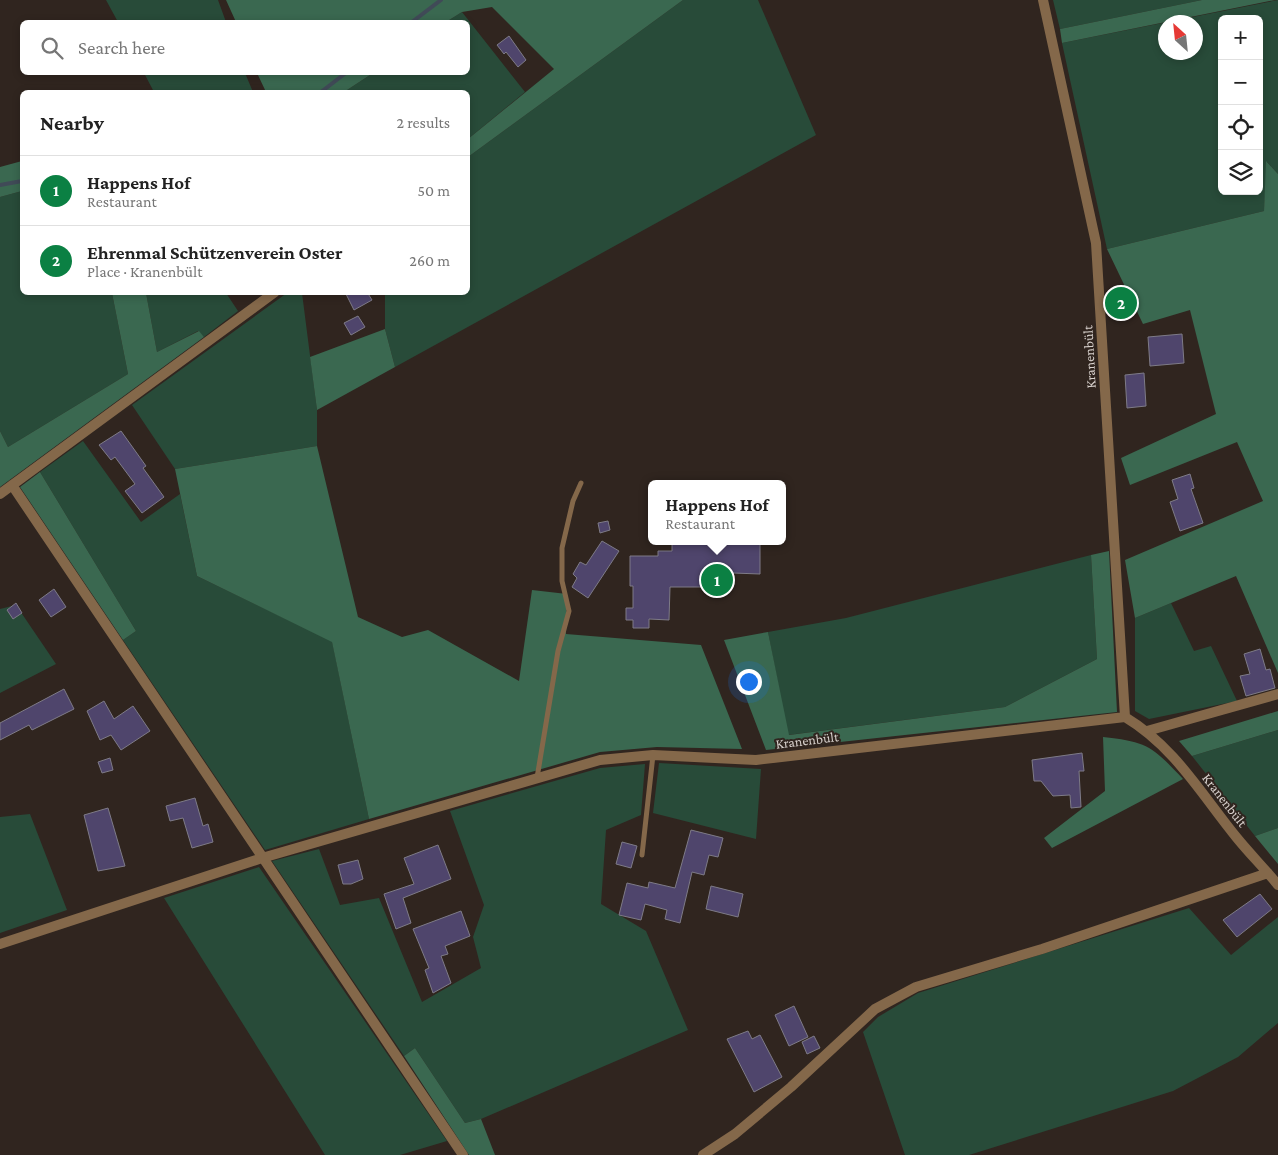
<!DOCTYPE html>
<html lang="en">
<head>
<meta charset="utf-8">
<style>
  :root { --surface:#fff; --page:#f2f2f2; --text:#222; --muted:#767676; --line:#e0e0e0; --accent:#0b8043 }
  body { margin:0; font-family:"Crimson Pro",serif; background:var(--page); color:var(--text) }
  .controls { position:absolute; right:15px; top:15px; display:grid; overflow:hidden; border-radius:8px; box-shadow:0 2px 8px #0003 }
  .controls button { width:45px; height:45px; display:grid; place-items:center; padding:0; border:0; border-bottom:1px solid var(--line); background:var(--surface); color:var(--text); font:25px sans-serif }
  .compass { position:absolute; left:1158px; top:15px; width:45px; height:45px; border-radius:50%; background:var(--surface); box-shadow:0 2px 8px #0003; rotate:333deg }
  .you { position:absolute; left:748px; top:681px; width:18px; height:18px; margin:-12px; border:4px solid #fff; border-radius:50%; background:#1a73e8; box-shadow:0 0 0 8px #1a73e833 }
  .badge { display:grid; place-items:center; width:32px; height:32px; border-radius:50%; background:var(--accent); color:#fff; font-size:16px; font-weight:700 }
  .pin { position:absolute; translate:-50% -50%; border:2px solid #fff; box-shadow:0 1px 5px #0006 }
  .popup { position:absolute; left:648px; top:480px; width:138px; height:65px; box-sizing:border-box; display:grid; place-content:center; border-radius:8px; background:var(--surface); filter:drop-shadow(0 1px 4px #0005); font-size:16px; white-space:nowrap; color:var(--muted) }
  .popup b { font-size:19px; color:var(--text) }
  .popup::after { content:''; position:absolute; left:50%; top:100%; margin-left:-10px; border:10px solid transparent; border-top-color:var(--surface) }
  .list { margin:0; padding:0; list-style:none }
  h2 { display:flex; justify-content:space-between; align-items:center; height:65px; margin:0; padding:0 20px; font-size:21px }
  h2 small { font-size:16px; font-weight:400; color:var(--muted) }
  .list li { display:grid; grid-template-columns:32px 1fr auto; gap:15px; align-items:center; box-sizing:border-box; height:70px; padding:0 20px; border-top:1px solid var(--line) }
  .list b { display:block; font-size:19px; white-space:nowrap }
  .list p { margin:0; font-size:16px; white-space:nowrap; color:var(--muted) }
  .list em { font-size:16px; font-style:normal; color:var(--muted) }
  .icon { flex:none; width:28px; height:28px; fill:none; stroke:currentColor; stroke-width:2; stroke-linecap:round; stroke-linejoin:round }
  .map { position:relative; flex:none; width:1278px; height:1155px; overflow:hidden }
  .search { position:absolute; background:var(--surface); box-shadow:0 2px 8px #0003; left:20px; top:20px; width:450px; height:55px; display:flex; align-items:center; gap:12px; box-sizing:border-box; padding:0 18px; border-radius:8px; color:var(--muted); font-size:19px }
  .panel { position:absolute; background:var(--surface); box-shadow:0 2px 8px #0003; left:20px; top:90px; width:450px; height:205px; border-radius:8px }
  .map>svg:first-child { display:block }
  .green { fill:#284b39; fill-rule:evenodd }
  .forest { fill:#3a6850 }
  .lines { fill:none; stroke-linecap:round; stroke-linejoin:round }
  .stream { stroke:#404a57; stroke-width:4 }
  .building { fill:#4f456c; stroke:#7e7b87 }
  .lane { stroke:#84684a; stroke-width:5 }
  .street { stroke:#84684a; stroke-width:10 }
  .labels { text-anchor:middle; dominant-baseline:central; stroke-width:4; stroke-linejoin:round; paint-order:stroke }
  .street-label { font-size:14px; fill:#d7d0cc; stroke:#30251f }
</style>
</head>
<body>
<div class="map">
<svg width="1278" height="1155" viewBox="0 0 1278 1155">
  <rect width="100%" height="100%" fill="#30251f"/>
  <path class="green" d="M106,0h112l8,22h-108z
    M683,0h75l58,135 -421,232 -10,-38v-36l83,-1v-135z
    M1053,0h149l-142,29z
    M1278,0v174l-11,-12 -3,49 -157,38 -45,-206zM1222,19h37v172h-37zM1166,22h30v30h-30z
    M462,12l63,80 -57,47v-47h-124l29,-19 95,-1v-50h-22z
    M144,73h101l8,19h-99z
    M22,191v101l90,1 16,81 -120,73 -8,-16v-234z
    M146,293h80l12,18 -34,26 -6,-6 -41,21z
    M287,293h15l15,117v36l-142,23 -43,-64z
    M83,441l58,81 39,-28 17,82 135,65 37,178 -104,31 -142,-210 13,-9 -96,-159z
    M1091,555l6,104 -92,48 -217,28 -20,-103 78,-14z
    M1171,603l23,48 17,-5 26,55 -88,18 -14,-8v-93z
    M16,605l40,59 -56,29v-84z
    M1278,730v98l-23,8 -63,-80z
    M659,763l102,6 -5,70 -103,-26z
    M645,764l-4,51 -35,15 -5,74 45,27 42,99 -207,89 -16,4 -50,-75 -11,8 -132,-195 47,-12 21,56 39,-7 43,104 59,-34 -8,-31 11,-32 -34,-94 150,-43z
    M30,814l37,96 -67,23v-116z
    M259,867l188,274 -47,14h-75l-161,-257z
    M1189,908l42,47 47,-38v106l-40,34 -65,34 -204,64h-64l-42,-123 15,-15 40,-24z"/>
  <path class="forest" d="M226,0h457l-215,157v-18l86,-70 -62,-62 -30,5 -16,10h-210z
    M1202,0h73l-213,43 -2,-14z
    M257,73h116l-29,19h-78z
    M22,161v30l-22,6v-30z
    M1266,161l12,13v499l-42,-97 -101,42 -10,-58 138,-59 -26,-59 -107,43 -9,-27 95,-44 -26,-104 -47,14 -36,-75 157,-38z
    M112,293h34l11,59 42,-21 5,6 -204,150v-56l8,16 120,-73z
    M385,329l10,38 -78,43 -7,-53z
    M317,446l41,171 44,20 26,-7 91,51 13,-91 35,4 -1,40 135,11 41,104 -85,-2 -57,5 -231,67 -37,-177 -135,-66 -22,-107z
    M40,472l96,159 -13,9 -103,-153z
    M1109,551l8,161 -351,38 -42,-110 44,-8 21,103 216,-28 92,-48 -6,-104z
    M1278,711v19l-86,26 -13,-15z
    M1103,737c45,5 49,9 80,42l-131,69 -8,-10 61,-47z
    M1278,828v36l-23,-28z
    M415,1048l50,75 16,-4 14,36h-26l-65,-99z"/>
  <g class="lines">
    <path class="stream" d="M412,22l29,-22
      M321,92l26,-20
      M0,185l22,-4"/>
  </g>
  <path class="building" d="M509,36l17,24 -8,7 -12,-15 -2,2 -7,-9z
    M345,292h22l5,8 -18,10z
    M358,316l7,11 -14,8 -7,-12z
    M1182,334l2,29 -34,3 -2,-29z
    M1144,373l2,33 -19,2 -2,-33z
    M121,431l25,35 -3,2 21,29 -22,16 -17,-22 10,-7 -20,-27 -4,3 -12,-15z
    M1190,474l4,14 -3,1 12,34 -23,8 -10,-29 8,-3 -6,-19z
    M608,521l2,9 -10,3 -2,-10z
    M602,541l17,10 -31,47 -16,-11 5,-9 -4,-4 7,-12 6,3z
    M672,541h88v33l-27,-1v14h-63l-1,33 -20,-1v9h-16v-8h-7v-12h7v-22h-3v-30h28v-5h14z
    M54,589l12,18 -15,10 -12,-17z
    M16,603l6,10 -9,6 -6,-9z
    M1260,649l6,21 4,-1 5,19 -29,8 -6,-20 10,-2 -6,-20z
    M64,689l10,20 -42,21 -3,-5 -29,15v-17z
    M104,701l10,18 19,-13 17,25 -29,19 -10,-15 -11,5 -13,-29z
    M1082,753l2,18h-5l2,36 -10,1 -1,-13 -17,1 -12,-15h-7l-2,-21z
    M110,758l3,12 -11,3 -4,-11z
    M195,798l8,28 5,-2 5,18 -21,6 -9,-30 -13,3 -4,-15z
    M108,808l17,58 -27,5 -14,-56z
    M691,830l32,8 -5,19 -9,-2 -5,20 -12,-3 -12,51 -15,-4 2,-9 -22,-6 -4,16 -22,-5 8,-32 21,5 1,-6 26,6z
    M622,842l15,4 -6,22 -15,-4z
    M438,845l13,34 -48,19 8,25 -15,6 -12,-35 30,-10 -10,-26z
    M358,860l5,19 -12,5h-8l-5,-19z
    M711,886l32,8 -5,23 -32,-8z
    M1260,894l12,15 -35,28 -14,-17z
    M461,911l9,25 -25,10 3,8 -7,2 10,27 -18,10 -8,-23 4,-2 -16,-39z
    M794,1006l14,31 -19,9 -14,-31z
    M748,1031l4,8 8,-4 22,42 -28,15 -27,-53z
    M814,1036l6,12 -13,6 -5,-12z"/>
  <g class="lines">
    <path class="lane" d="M537,778l21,-127 11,-40 -7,-30v-33l11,-47 8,-18
      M642,855l11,-100"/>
    <path class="street" d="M1043,0l53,243 29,474
      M12,485l451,670
      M0,494l275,-202
      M1147,731l131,-37
      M0,944l262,-86 338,-98 53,-5 103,5 369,-43c50,30 76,77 112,121 13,16 28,31 41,47
      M703,1155l32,-21 56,-47 84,-78 41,-22 126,-38 226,-76"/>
  </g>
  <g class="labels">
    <g class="street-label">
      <text transform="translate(1089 357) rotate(-93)">Kranenbült</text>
      <text transform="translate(807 740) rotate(-7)">Kranenbült</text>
      <text transform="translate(1225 800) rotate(52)">Kranenbült</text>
    </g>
  </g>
</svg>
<div class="controls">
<button>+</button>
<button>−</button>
<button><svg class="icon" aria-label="locate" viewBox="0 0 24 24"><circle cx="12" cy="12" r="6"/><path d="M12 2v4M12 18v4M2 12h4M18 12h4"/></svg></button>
<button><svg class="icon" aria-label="layers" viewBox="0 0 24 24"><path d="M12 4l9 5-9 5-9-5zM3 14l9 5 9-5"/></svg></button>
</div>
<svg class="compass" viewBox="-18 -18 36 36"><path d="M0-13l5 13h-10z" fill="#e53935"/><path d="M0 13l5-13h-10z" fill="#767676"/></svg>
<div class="you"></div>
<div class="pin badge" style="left:717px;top:580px">1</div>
<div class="popup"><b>Happens Hof</b>Restaurant</div>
<div class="pin badge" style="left:1121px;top:303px">2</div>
<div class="search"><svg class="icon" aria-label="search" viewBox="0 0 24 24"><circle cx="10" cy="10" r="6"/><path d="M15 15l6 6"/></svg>Search here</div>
<section class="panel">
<h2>Nearby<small>2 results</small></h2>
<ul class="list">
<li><span class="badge">1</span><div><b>Happens Hof</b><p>Restaurant</p></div><em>50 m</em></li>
<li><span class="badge">2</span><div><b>Ehrenmal Schützenverein Oster</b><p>Place · Kranenbült</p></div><em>260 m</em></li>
</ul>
</section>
</div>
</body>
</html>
